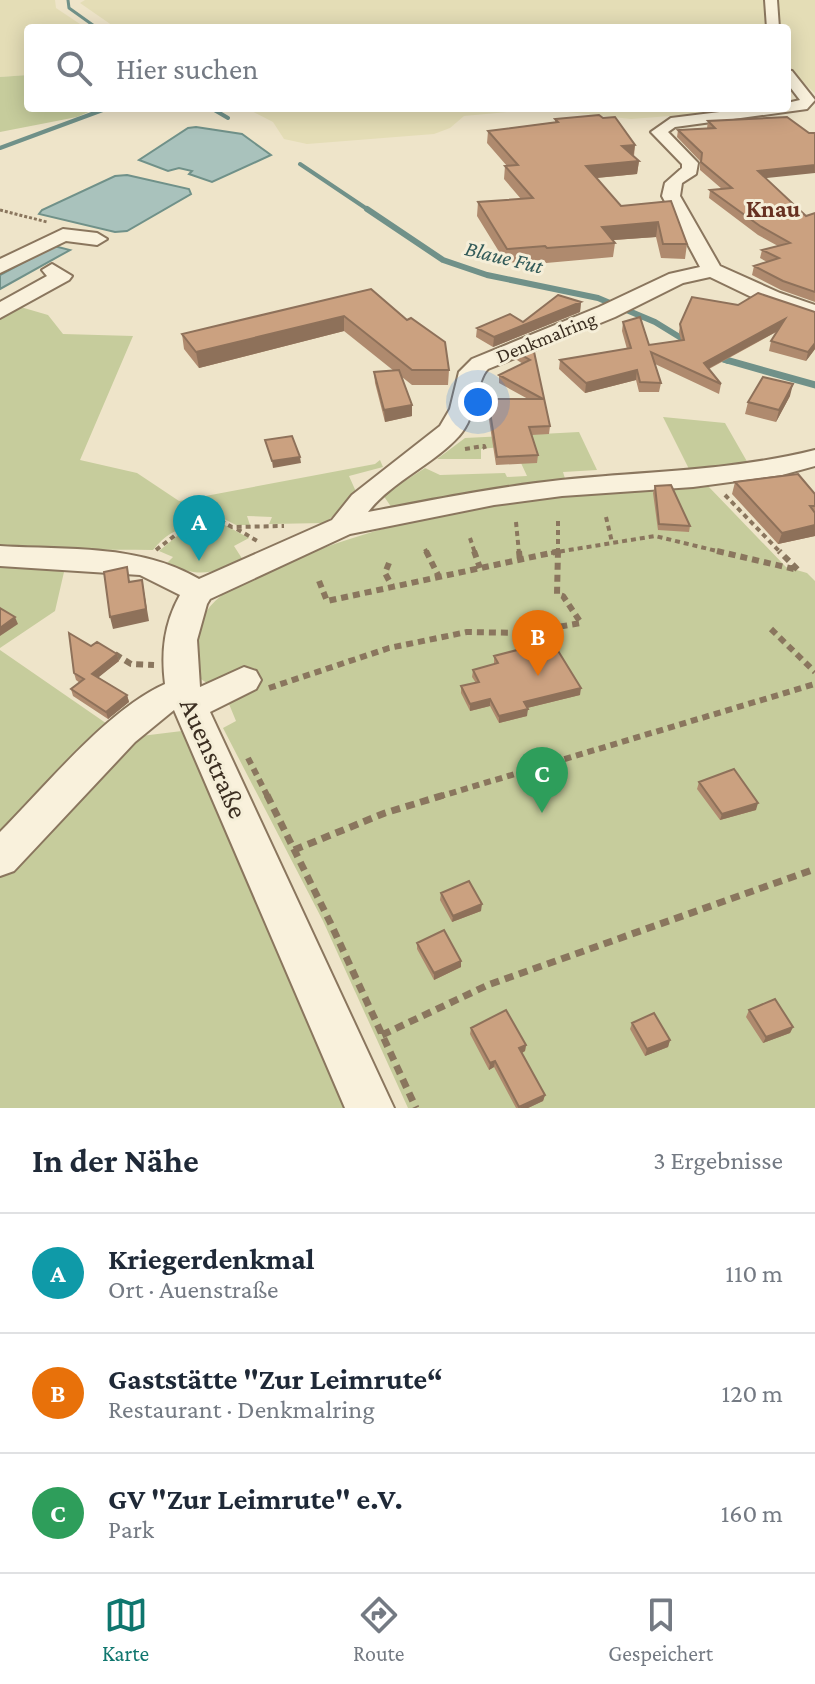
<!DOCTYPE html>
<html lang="de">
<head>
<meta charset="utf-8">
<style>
  :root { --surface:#fff; --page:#f6f6f7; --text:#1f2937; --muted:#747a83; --line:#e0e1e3; --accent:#0f766e }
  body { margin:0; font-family:"Crimson Pro",serif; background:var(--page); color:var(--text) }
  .you { position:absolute; left:478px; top:402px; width:28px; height:28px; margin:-20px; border:6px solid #fff; border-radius:50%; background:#1a73e8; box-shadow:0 0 0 12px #1a73e833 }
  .badge { display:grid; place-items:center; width:52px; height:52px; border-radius:50%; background:var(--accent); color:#fff; font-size:26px; font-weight:700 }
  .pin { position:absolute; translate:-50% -66px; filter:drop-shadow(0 2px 4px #0008) }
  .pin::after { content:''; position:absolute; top:42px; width:28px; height:24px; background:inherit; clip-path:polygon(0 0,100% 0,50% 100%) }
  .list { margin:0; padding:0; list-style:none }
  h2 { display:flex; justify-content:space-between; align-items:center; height:104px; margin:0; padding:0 32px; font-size:34px }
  h2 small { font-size:26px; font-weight:400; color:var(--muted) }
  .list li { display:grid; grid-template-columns:52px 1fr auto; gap:24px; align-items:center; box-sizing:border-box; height:120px; padding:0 32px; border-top:2px solid var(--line) }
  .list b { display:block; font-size:30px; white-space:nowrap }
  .list p { margin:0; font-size:26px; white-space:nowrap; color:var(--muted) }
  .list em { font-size:26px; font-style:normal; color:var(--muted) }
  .icon { flex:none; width:44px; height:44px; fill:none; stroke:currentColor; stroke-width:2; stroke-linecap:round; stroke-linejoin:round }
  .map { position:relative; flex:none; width:815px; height:1108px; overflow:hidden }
  .search { position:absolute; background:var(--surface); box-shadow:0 4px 20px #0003; left:24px; right:24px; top:24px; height:88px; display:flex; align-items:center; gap:20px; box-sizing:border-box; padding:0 28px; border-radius:8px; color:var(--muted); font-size:30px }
  .sheet { height:464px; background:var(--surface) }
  nav { display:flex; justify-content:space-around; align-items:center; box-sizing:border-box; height:112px; border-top:2px solid var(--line); background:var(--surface); font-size:22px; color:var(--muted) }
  nav a { display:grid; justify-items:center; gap:4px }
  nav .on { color:var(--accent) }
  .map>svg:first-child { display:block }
  .farmland { fill:#e4ddb6 }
  .green { fill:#c6cc9c }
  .water { fill:#a9c2bc; stroke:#709189; stroke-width:2 }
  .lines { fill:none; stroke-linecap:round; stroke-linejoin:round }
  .stream-far3 { stroke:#709189; stroke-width:3 }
  .stream-far2 { stroke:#709189; stroke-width:4 }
  .stream-far1 { stroke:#709189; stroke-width:6 }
  .stream { stroke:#709189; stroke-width:7 }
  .minor-casing { stroke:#8a765e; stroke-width:4 }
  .path-far3 { stroke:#8a765e; stroke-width:3; stroke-dasharray:3 2; stroke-linecap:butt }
  .path-far2 { stroke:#8a765e; stroke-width:4; stroke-dasharray:5 4; stroke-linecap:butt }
  .path-far1 { stroke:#8a765e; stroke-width:6; stroke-dasharray:7 5; stroke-linecap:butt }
  .path { stroke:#8a765e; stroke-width:7; stroke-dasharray:9 6; stroke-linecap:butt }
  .minor { fill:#f9f1dc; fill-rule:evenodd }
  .wall { fill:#af8a6e }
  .shaded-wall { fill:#8e715a }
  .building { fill:#cba180; stroke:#8e715a; stroke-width:2 }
  .labels { text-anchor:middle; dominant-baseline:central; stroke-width:6; stroke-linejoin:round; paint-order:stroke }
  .far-street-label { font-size:20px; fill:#3b2e21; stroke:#f5eed8 }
  .far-water-label { font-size:22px; font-style:italic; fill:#315a58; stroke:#f5eed8 }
  .far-quarter-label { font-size:24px; font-weight:bold; fill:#673121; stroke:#f5eed8 }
  .near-street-label { font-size:28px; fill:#3b2e21; stroke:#f5eed8 }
</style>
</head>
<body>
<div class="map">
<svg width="815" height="1108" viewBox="0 0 815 1108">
  <rect width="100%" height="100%" fill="#eee4c9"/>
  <path class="farmland" d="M0,0h55l1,8 30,20h-58v47l-28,2z
    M85,0h680l2,28h-651l-36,-25z
    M778,0h37v93l-21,-18 -7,-18v-29h-6z
    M246,108h529l-144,11 -91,-10 -76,7 -14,12 -16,6 -127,10 -23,-5 -11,-17z"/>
  <path class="green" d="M28,75v33h70l-21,9 -77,15v-55z
    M0,301l48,14 15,19 70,2 -53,124 57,13 42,28 196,-37 5,-4 3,7 -34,9 8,18 -32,29 -56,1 3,-7 -25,-1 3,9h-14l-16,-8c-27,16 -42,2 -67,33 -52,-1 -101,1 -153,-1z
    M663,417l62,6 24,42 -58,8z
    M579,432l18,38 -34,2 3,10 -172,29 -11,-16 42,-27 15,7 65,-2 2,4 20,-1 -6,-13 10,-19 -50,5v10h-44l28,-21z
    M707,485l79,82 21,6 8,8v527h-407l-85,-187 -100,-193 13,-7 -14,-34 -11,-1 -13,-9c-2,-24 -6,-45 8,-65 14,-22 43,-33 66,-43 139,-63 285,-75 435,-84z
    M221,523l28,15 -15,8 9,14c-31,14 -45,18 -76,3l6,-6 -14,-6 23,-19z
    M0,566l68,2 -4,4 -9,39 -55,37z
    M0,650l113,78 -113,115z
    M182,731l8,11 163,366h-353v-234l133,-137z"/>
  <path class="water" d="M196,127l46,7 29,21 -59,27 -23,-8 3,-3 -13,-3 -11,3 -29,-11 49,-32z
    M127,175l62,14 2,5 -64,37 -12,1 -76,-18 3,-4 73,-34z
    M54,246l16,4 -70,39v-14z"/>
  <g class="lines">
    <path class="stream-far3" d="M68,0l1,8 28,20"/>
    <path class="stream-far2" d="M211,108l17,10
      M0,148l108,-40
      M300,164l70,47"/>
    <path class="stream-far1" d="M367,209l76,51 44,15 111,23 57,24 31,19
      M716,356l12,5"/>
    <path class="stream" d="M723,359l92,26"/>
    <defs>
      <path id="minor" d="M765,0h12l2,28h-12z
        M787,70l5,1 23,29 -8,9 -132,18 -7,5 30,31 -2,11 -14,9 -2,13 40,70 60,27 35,12v14l-51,-16 -54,-26 -27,6 -68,34 -127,52c-12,11 -11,48 -29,67 -26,29 -67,45 -91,76 64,-12 128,-25 193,-32 85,-9 170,-9 254,-30v16l-33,9 -89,12 -131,9 -68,9 -144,29 -140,65 -3,5 -10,36 3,47 44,-20 12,4 5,9 -5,9 -46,23 184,396h-49l-171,-398 -39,32 -121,129 -14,5v-44c45,-45 108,-123 165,-148 -4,-32 -1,-60 15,-89l-40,-20 -140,-9v-20c67,4 140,-2 199,33l133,-59 20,-25 88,-69 10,-17 9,-37 13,-13 127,-52 70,-33 31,-7 -38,-71 3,-13 17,-15v-4l-31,-32 20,-14 81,-10h35v-5l13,-3 -13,-17z
        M63,229l34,4 10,6 -10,6 -31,-4 -66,32v-14z
        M52,264l20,12 -3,4 -69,38v-16l47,-26 -5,-6z"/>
    </defs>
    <use href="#minor" class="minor-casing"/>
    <path class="path-far3" d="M0,210l47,12"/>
    <path class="path-far2" d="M465,449l19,-3 1,3
      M725,495l56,58
      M606,517l6,25
      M516,522l3,31
      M237,529l22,13
      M470,538l5,15
      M425,549l2,4
      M156,550l26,-20 39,-9 11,6 52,-1
      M551,553l104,-17 70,17
      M558,553v-34"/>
    <path class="path-far1" d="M426,551l13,26
      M474,551l6,17
      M519,551l1,10
      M717,551l81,19 -19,-19
      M389,563l-4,10 7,13
      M319,581l8,20 233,-50
      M771,629l44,43
      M544,631l10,16
      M115,654l16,10 23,1
      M269,688l120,-40 78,-16 55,1 59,-10 -18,-27 -6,-2 1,-43
      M248,758l20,39
      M438,797l377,-113"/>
    <path class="path" d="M267,795l63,127 86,186
      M294,850l91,-37 59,-18
      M382,1035l106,-50 327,-116"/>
    <use href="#minor" class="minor"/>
  </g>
  <path class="wall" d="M555,119l80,26 -1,11 5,5 -2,13 -40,4 24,28 50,-5 16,43 -2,15 -24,-1 -5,-21 -43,3 2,3 -2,14 -67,6 -2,-3 -38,3 -29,-47 1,-14 43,-3 -17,-20 1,-13h2l-20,-23 1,-12 67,-9z
    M708,121l58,57 40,38 9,-3v89l-34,-12 -29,-15 2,-9 13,-4 -7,-4 2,-8 16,-4 -20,-11 -49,-37 1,-8 12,-1 -22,-19v-9l-23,-24 1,-7 29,-2z
    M371,289l78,81 -1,15h-36l-10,-8 10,39 -27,6 -10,-39 -1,-11 20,-1 -50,-40 -145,37 -15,-19 -2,-15z
    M581,302l-1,10 -87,35 -17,-10 1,-9 46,-6z
    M738,305l77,7v37l-9,12 -37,-10 2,-10 7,-10 -69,38 12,15 -2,10 -64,-30 6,19 -2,9h-20l-3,-12 -51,13 -26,-24 1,-9 67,-11 -5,-18 1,-9 26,23 32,-5 -2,-7 1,-9z
    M533,347l17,79 -1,8 -17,1 6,20 -1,8 -41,2 -9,-58 1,-8h40l-29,-16v-8l24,-11 -6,-4 1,-7z
    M790,396l-14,26 -31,-8 3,-12z
    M735,482l80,12v42l-37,8 -46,-50z
    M655,486l35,40 -1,6 -31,-2 -5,-37z
    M91,646l26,8 2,7 -21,16 29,18 2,7 -21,17 -35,-23 -2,-7 9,-6 -4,-3 -2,-7z
    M494,656l86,39 -53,13v8l-28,7 -9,-17 -20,5 -9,-18v-7l15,-3 -4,-6 1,-7 21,-6z
    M699,782l57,28 -36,10 -23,-31z
    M441,893l40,18 -29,11 -12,-22z
    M417,943l44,18v6l-27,13 -17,-31z
    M749,1010l44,17 -3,6 -27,10 -17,-26z
    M632,1023l38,17 -2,7 -23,9 -15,-27z
    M471,1028l55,17 -1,6 -3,2 23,42 -2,6 -15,7h-12l-22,-41 -5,3 -19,-36z"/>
  <path class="shaded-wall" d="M635,145l-2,13 -11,-12z
    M639,161l-2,13 -52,5 1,-13z
    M815,165v8l-59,6 2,-8z
    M658,222l-2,15 -56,4 2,-14z
    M581,302l-1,10 -87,35 1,-10z
    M344,316v15l-145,37 -3,-16z
    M785,319l-2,9 -81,44 2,-9z
    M815,343v6l-9,12 2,-9z
    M637,370l-1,10 -51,13 1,-10z
    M793,384l-3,12 -14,26 3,-12z
    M412,405v11l-27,6 -1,-12z
    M300,457l1,6 -28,5 -1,-7z
    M815,525v11l-37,8 4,-11z
    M142,580l7,41 -36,8 -3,-12z
    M15,617l3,7 -18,12v-8z
    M117,654l2,7 -25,20 -2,-7z
    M581,688l-1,7 -57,14 1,-7z
    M127,695l2,7 -21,17 -2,-7z
    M490,699v7l-20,5v-7z
    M528,709l-1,7 -28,7v-7z
    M758,803l-2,7 -36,10 2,-6z
    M482,904l-1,7 -29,11 1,-6z
    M461,961v6l-27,13v-7z
    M793,1027l-3,6 -27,10 3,-6z
    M670,1040l-2,7 -23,9 2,-7z
    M526,1045l-1,6 -7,4 1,-7z
    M495,1061l-1,6 -5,3 1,-7z
    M545,1095l-2,6 -15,7h-9z"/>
  <path class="building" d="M599,115l4,3 12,-1 20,28 -13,1 17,15 -53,5 35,40 50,-5 16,43h-24l-5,-22 -56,5 13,16 -68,5 -2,-2 -38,3 -29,-47 55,-4 -28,-32 13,-1 -30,-34 70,-9 -3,-3z
    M787,117l22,16h6v32l-57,6 48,45 9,-3v79l-32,-11 -29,-15 25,-8 -17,-8 28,-7 -30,-17 -50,-36 22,-2 -31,-26 1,-9 -24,-23 37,-2 -7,-7z
    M371,289l36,31 4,-2 34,24 4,28h-37l-68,-54 -148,36 -14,-18z
    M758,293l57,19v31l-7,9 -37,-11 14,-22 -81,44 17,21 -70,-32 10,31 -21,-1 -3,-12 -51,13 -26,-23 71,-12 -8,-26 17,-5 9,28 35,-5 -4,-16 12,-27 46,8z
    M558,295l23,7 -87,35 -17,-9 33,-14 13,8z
    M533,347l17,79 -21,1 9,28 -41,2 -9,-58h55l-44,-24 31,-15 -12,-7z
    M399,370l13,35 -28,5 -10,-38z
    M763,377l30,7 -14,26 -31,-8z
    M292,436l8,21 -28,4 -7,-21z
    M798,474l17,20v12h-5l5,7v12l-33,8 -47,-51z
    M671,485l19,41 -31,-2 -4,-38z
    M127,567l2,15 13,-2 4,29 -36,8 -6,-45z
    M0,608l15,9 -15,11z
    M69,633l22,13 6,-4 20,12 -25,20 35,21 -21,17 -35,-23 13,-10 -10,-6z
    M552,641l29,47 -57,14 4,7 -29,7 -9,-17 -20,5 -9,-18 18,-4 -6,-12 25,-7 -4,-7z
    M734,769l24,34 -36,11 -23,-32z
    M469,881l13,23 -29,12 -12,-23z
    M444,930l17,31 -27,12 -17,-30z
    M775,999l18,28 -27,10 -17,-27z
    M506,1010l20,35 -7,3 26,47 -26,12 -24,-46 -5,2 -19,-35z
    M654,1013l16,27 -23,9 -15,-26z"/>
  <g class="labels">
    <g class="far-street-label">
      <text transform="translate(546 337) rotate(-22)">Denkmalring</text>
    </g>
    <g class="far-water-label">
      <text transform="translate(504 257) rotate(14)">Blaue Fut</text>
    </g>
    <g class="far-quarter-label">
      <text x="773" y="208">Knau</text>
    </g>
    <g class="near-street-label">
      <text transform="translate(214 758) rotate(66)">Auenstraße</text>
    </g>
  </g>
</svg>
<div class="you"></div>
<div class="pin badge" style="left:199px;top:561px;background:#0f9aa8">A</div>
<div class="pin badge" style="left:538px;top:676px;background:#e8710a">B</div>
<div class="pin badge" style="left:542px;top:813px;background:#2e9e5b">C</div>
<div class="search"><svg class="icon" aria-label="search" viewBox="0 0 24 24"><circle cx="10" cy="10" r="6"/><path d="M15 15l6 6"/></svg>Hier suchen</div>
</div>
<section class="sheet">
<h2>In der Nähe<small>3 Ergebnisse</small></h2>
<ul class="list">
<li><span class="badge" style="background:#0f9aa8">A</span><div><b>Kriegerdenkmal</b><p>Ort · Auenstraße</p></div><em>110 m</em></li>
<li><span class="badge" style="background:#e8710a">B</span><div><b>Gaststätte &quot;Zur Leimrute“</b><p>Restaurant · Denkmalring</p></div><em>120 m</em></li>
<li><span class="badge" style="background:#2e9e5b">C</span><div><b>GV &quot;Zur Leimrute&quot; e.V.</b><p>Park</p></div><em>160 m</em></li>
</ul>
</section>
<nav>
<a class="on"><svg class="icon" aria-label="map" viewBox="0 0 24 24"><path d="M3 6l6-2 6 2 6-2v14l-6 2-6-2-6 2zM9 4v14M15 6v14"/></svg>Karte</a>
<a><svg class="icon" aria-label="directions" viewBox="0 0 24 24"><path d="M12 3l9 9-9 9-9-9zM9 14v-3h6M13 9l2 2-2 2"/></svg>Route</a>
<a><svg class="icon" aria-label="saved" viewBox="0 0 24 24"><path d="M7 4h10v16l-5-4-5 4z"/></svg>Gespeichert</a>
</nav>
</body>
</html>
